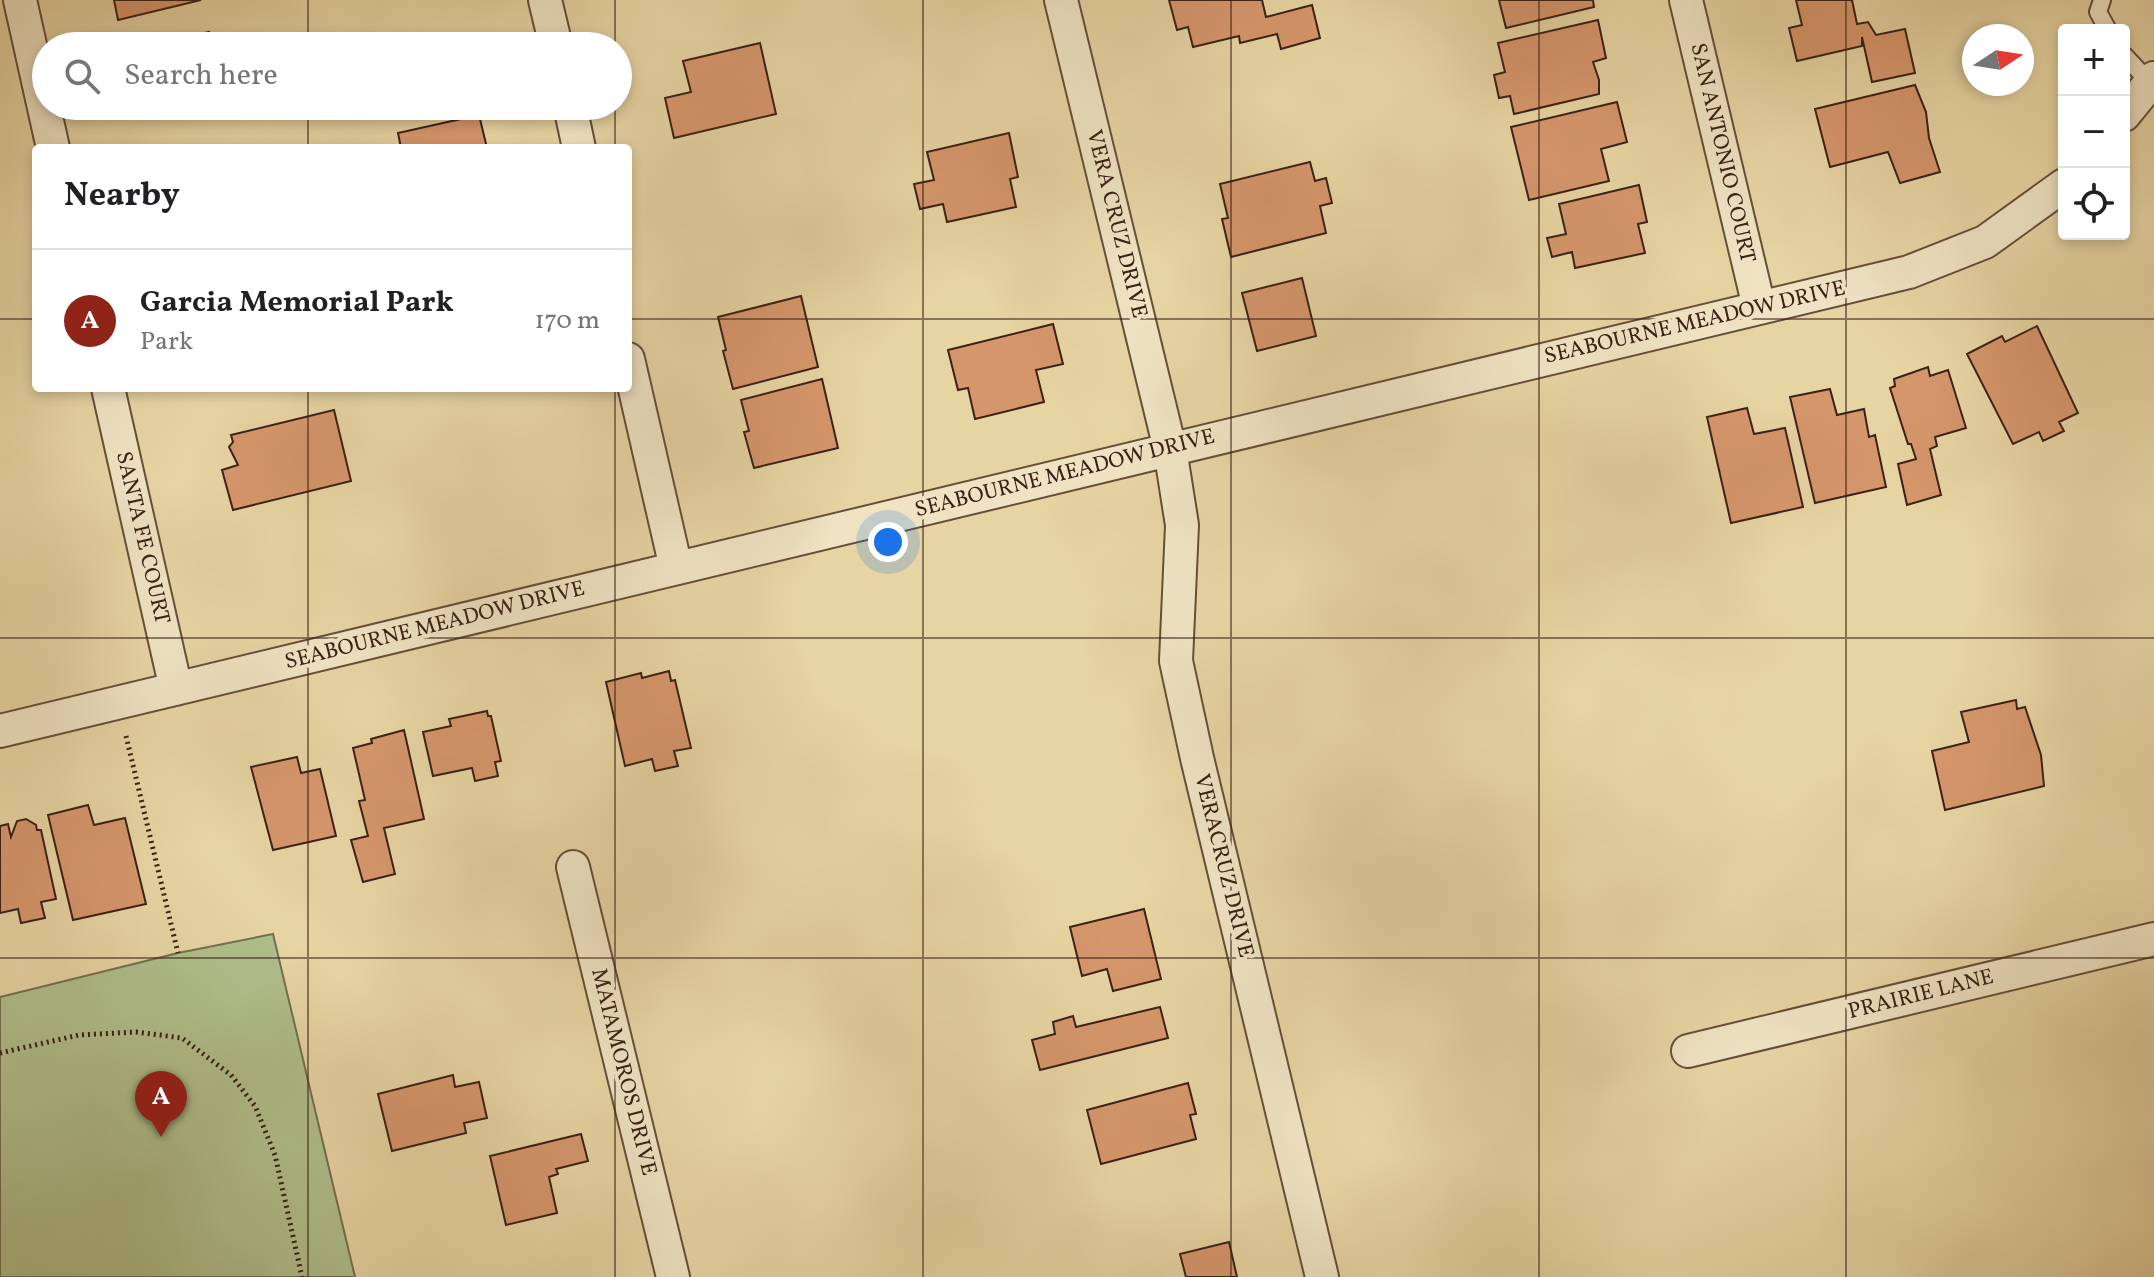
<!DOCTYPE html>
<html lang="en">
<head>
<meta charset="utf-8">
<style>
  :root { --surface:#fff; --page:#f2f2f2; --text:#202124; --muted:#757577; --line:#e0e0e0; --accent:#8f2418 }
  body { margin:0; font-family:Vollkorn,serif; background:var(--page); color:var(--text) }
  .controls { position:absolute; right:24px; top:24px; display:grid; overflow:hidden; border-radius:8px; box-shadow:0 4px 12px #0003 }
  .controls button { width:72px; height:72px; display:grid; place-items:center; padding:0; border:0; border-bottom:2px solid var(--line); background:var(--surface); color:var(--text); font:40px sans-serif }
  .compass { position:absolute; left:1962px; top:24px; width:72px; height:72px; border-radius:50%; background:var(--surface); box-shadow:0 4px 12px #0003; rotate:78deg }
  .you { position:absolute; left:888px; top:542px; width:28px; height:28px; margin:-20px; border:6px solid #fff; border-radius:50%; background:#1a73e8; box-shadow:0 0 0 12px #1a73e833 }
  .badge { display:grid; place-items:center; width:52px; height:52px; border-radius:50%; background:var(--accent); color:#fff; font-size:26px; font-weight:700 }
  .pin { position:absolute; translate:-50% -66px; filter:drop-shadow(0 2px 4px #0008) }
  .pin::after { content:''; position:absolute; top:42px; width:28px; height:24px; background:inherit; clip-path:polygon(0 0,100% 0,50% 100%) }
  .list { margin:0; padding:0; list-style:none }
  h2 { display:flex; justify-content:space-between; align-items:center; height:104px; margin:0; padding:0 32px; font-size:34px }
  h2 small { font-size:26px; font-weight:400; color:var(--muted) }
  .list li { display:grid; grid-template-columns:52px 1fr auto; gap:24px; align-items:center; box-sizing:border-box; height:144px; padding:0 32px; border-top:2px solid var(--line) }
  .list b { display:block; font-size:30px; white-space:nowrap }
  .list p { margin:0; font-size:26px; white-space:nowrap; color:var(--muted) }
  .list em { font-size:26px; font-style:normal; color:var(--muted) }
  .icon { flex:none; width:44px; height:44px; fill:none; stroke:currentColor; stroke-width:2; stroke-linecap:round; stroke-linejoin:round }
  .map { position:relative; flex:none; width:2154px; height:1277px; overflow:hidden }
  .search { position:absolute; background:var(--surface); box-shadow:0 4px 12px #0003; left:32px; top:32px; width:600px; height:88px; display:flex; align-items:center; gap:20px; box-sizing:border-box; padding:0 28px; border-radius:44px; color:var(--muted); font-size:30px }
  .panel { position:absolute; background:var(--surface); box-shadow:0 4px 12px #0003; left:32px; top:144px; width:600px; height:248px; border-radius:8px }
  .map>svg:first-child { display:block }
  .green { fill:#afbe8b; stroke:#757050; stroke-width:2 }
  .building { fill:#d6966c; stroke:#3b2116; stroke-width:2 }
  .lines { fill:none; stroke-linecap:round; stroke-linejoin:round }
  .lane-casing { stroke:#664e39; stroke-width:20 }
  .street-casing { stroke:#664e39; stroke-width:36 }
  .path { stroke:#3b2116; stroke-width:5; stroke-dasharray:2 4; stroke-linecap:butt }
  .lane { stroke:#efe3c3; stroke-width:16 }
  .street { stroke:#efe3c3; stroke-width:32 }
  .grid { fill:none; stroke:#3b2116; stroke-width:2; stroke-opacity:0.55 }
  .labels { text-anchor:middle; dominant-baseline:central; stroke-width:8; stroke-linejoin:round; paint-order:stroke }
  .street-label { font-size:22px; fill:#3b2116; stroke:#efe3c3 }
</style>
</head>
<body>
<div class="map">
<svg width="2154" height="1277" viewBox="0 0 2154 1277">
  <rect width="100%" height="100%" fill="#e7d4a3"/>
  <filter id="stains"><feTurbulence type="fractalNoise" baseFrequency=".0025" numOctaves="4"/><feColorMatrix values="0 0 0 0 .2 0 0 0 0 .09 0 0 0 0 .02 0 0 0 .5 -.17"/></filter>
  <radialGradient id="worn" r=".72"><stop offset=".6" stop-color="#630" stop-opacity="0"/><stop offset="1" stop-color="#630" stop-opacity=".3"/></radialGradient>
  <path class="green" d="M273,934l82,343h-355v-280l178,-44z"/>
  <path class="building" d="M114,0h87l-83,20z
    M1169,0h93l4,17 46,-12 8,33 -39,11 -4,-15 -37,9 -1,-7 -46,11 -5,-20 -11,3z
    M1499,0h94l1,7 -88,21z
    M1796,0h56l5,24 11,-2 8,13 29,-6 10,44 -43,9 -10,-45v9l-65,15 -8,-33 13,-3z
    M1598,20l8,38 -13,4 6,18v14l-85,20 -4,-18 -11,2 -5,-23 11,-3 -7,-29z
    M209,32l4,14h-66z
    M760,43l16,71 -102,24 -9,-40 26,-6 -8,-31z
    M1915,85l11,27 3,26 11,34 -40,11 -12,-31 -58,15 -15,-58z
    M1617,102l10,40 -26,7 8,32 -80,19 -18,-73z
    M137,106h46l-43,11z
    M479,115l8,33h-86l-3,-15z
    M1009,133l9,44 -8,2 6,28 -69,15 -4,-18 -23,5 -6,-25 20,-4 -7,-28z
    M1310,162l5,19 11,-3 6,25 -12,3 6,27 -95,24 -9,-38 6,-1 -8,-34z
    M1639,185l8,37 -9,2 7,29 -70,15 -3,-16 -20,5 -5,-19 19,-4 -7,-30z
    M1302,278l14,58 -59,15 -15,-58z
    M801,296l17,71 -85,22 -10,-38 3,-1 -8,-33z
    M1053,324l10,40 -27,6 8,32 -69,17 -7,-31 -10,2 -10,-40z
    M2037,326l41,87 -19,9 5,9 -21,10 -4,-9 -26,12 -46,-90 35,-18 3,6z
    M1928,367l2,9 18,-6 18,58 -31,9 2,9 -7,3 11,46 -34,10 -9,-41 18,-5 -5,-15h-3l-18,-56 5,-2 -1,-7z
    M822,379l16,69 -84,20 -10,-36 5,-1 -8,-31z
    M1830,389l7,26 27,-6 5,28 6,-2 11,52 -71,16 -25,-106z
    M1747,408l7,26 31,-6 18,79 -72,16 -24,-106z
    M334,410l17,71 -118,29 -11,-40 16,-5 -9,-18 4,-5 -2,-7z
    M669,671l2,10 4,-1 16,68 -17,3 4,15 -23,5 -3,-12 -27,7 -19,-84 35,-9 1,5z
    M2016,700l1,9 8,-2 16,48 3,31 -99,24 -13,-59 37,-9 -8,-30z
    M487,711l1,5h3l10,45 -6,1 3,14 -23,5 -3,-13 -39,8 -10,-44 28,-6 -2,-7z
    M404,730l20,89 -40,9 11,46 -32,8 -12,-42 17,-4 -9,-35 6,-1 -12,-52 19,-5 -1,-4z
    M297,757l4,16 19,-4 16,67 -63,14 -22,-83z
    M88,805l6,20 31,-7 21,86 -73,16 -25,-105z
    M26,819l10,6 1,5h4l15,69 -15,3 4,16 -24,5 -3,-14 -18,4v-87l8,-2 3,13 6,-16z
    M1144,909l17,70 -48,12 -6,-22 -25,7 -12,-49z
    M1160,1007l8,31 -128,32 -8,-30 23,-6 -2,-12 20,-6 3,11z
    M453,1075l2,12 24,-5 8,36 -23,5 2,10 -74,18 -14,-57z
    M1188,1083l8,31 -6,1 6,24 -95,25 -14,-54z
    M581,1134l7,27 -32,8 2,5 -9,3 8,36 -51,12 -16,-69z
    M1229,1242l8,35h-51l-6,-23z"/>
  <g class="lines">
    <defs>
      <path id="lane" d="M2102,0l-4,12 10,18
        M2124,55l26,28"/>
      <path id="street" d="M20,0l33,148
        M545,0l11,46
        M1061,0l109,449 12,76 -6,136 21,97 125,519
        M1686,0l73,307
        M570,106l9,42
        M2124,115l30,-37
        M628,359l48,209
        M108,388l68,301
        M0,731l1909,-459 76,-30 79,-57
        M573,867l100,410
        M1688,1051l466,-112"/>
    </defs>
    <use href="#lane" class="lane-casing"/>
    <use href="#street" class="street-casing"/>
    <path class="path" d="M126,736l52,217
      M0,1053l79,-18 57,-3 46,6 49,37 24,31 20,49 27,122"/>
    <use href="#lane" class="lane"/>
    <use href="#street" class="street"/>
  </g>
  <path class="grid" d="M308,0v46M615,0v46M923,0v1277M1231,0v1277M1539,0v1277M1846,0v1277M308,106v42M615,106v42M0,319h36M628,319h1526M308,388v889M615,388v889M0,638h2154M0,958h2154"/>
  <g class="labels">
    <g class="street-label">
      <text transform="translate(1722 153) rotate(77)">SAN ANTONIO COURT</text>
      <text transform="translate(1116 224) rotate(76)">VERA CRUZ DRIVE</text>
      <text transform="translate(1695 323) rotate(-13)">SEABOURNE MEADOW DRIVE</text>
      <text transform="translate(1065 474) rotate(-14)">SEABOURNE MEADOW DRIVE</text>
      <text transform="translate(142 538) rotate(77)">SANTA FE COURT</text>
      <text transform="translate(435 626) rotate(-14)">SEABOURNE MEADOW DRIVE</text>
      <text transform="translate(1223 866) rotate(76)">VERACRUZ DRIVE</text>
      <text transform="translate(1921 995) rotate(-14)">PRAIRIE LANE</text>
      <text transform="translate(623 1072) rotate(76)">MATAMOROS DRIVE</text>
    </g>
  </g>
  <rect width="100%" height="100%" filter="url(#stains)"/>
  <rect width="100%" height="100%" fill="url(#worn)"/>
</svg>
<div class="controls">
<button>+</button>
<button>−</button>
<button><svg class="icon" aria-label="locate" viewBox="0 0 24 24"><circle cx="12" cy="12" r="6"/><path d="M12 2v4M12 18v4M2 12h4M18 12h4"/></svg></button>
</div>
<svg class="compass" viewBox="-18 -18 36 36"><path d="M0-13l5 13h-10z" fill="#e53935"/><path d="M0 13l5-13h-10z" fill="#757577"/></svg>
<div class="you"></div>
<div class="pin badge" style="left:161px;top:1137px">A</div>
<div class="search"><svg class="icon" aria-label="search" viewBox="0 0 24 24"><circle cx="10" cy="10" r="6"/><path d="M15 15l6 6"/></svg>Search here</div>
<section class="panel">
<h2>Nearby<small></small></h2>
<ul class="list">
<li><span class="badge">A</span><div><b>Garcia Memorial Park</b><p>Park</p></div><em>170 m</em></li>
</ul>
</section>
</div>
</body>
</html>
